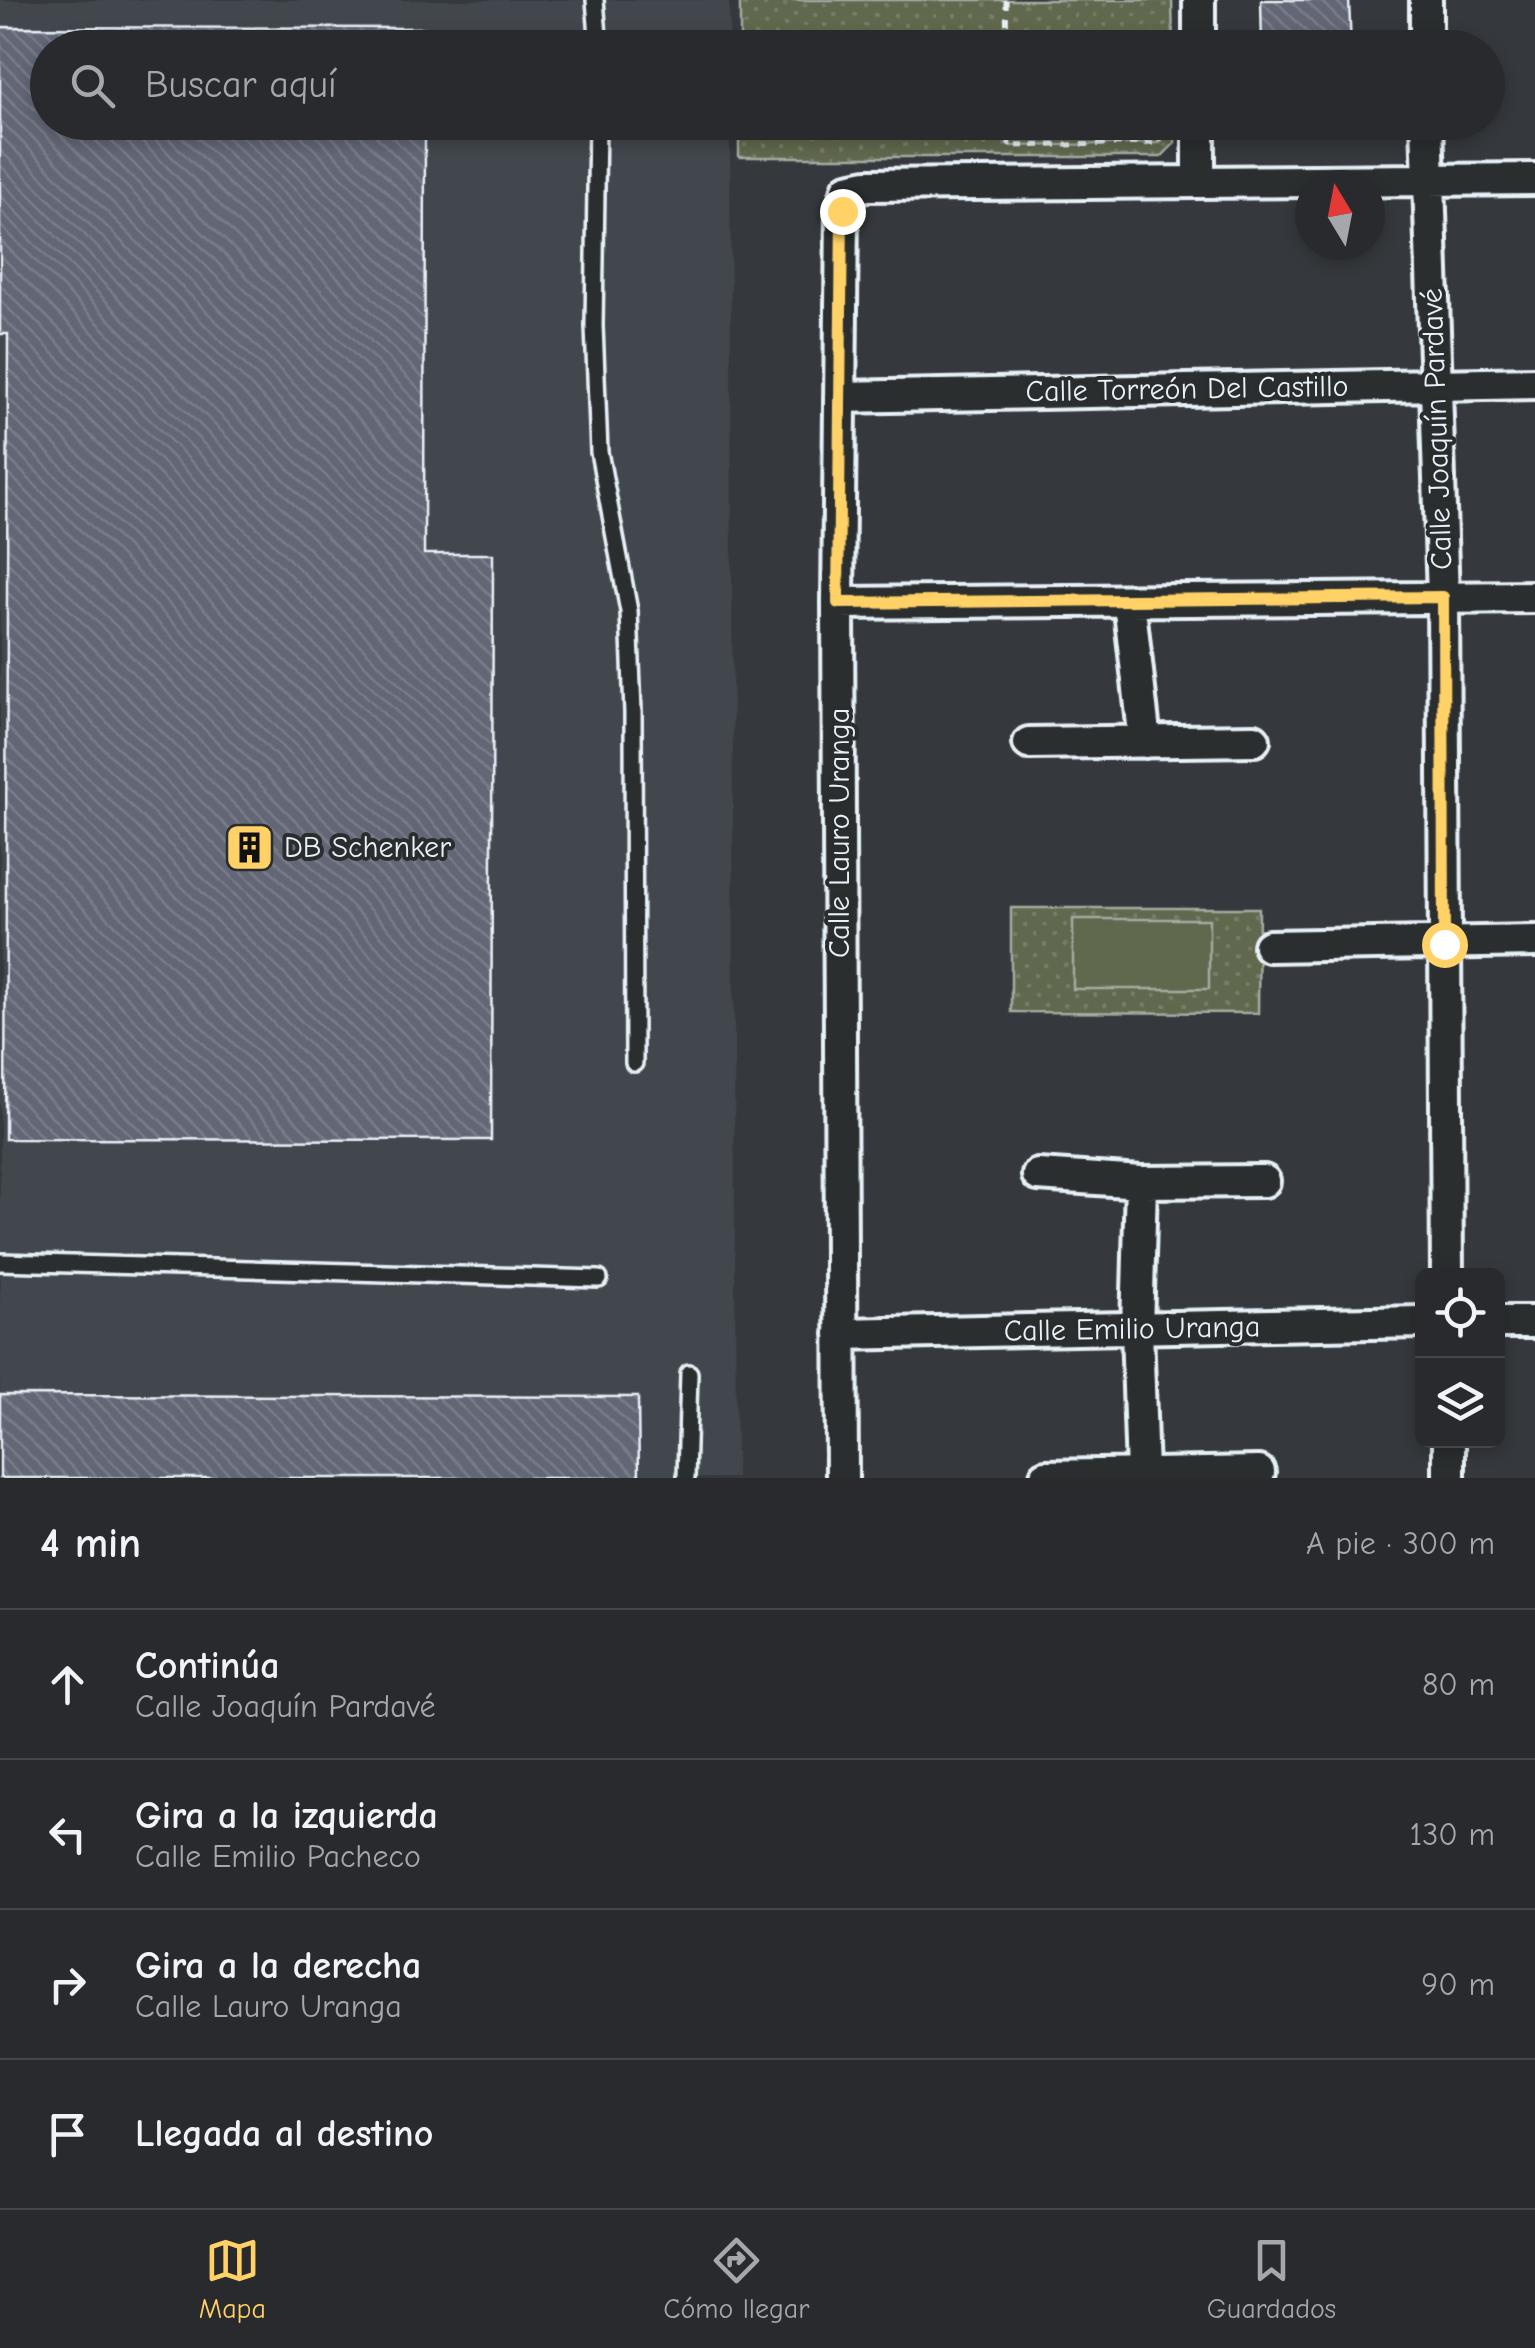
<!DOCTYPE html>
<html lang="es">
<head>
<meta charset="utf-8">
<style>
  :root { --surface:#282a2d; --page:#303235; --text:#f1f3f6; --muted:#a5a7aa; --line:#444649; --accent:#ffd166 }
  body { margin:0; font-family:"Comic Neue",sans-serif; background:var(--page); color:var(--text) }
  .controls { position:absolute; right:30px; bottom:30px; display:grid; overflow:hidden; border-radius:15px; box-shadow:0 5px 15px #0003 }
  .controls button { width:90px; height:90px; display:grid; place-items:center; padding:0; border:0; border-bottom:2px solid var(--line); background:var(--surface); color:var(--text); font:50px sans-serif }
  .compass { position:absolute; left:1295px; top:170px; width:90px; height:90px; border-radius:50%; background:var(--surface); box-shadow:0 5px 15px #0003; rotate:350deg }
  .stop { position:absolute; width:30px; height:30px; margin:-22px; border:8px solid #ffd166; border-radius:50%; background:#fff }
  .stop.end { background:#ffd166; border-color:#fff; box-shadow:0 2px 10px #0008 }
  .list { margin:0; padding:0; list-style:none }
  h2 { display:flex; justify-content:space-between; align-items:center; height:130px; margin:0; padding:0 40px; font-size:42px }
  h2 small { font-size:32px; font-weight:400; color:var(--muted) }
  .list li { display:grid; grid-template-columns:65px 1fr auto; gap:30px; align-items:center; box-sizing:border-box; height:150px; padding:0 40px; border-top:2px solid var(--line) }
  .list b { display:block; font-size:38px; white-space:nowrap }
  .list p { margin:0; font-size:32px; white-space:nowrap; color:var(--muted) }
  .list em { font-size:32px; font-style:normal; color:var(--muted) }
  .icon { flex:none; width:55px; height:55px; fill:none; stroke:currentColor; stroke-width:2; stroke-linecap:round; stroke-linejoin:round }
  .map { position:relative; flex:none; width:1535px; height:1478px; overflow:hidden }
  .search { position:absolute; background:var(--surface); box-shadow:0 5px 15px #0003; left:30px; right:30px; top:30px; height:110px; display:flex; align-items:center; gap:25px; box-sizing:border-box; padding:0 35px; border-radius:55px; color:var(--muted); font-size:38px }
  .sheet { height:730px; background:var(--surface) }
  nav { display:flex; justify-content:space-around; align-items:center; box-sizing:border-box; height:140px; border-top:2px solid var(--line); background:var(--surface); font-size:28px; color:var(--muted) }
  nav a { display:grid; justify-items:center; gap:5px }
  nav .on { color:var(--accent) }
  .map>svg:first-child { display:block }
  .built { fill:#43464d }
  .green { fill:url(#green-dots); stroke:#a4aca3; stroke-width:2.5 }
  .pitch { fill:#60674e; stroke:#a4aca3; stroke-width:2.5 }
  .building { fill:url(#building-back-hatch); stroke:#e8f1f8; stroke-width:2.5 }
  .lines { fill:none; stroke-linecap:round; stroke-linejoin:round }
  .lane-casing { stroke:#e8f1f8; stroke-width:22 }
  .street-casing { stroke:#e8f1f8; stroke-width:38 }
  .path { stroke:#e8f1f8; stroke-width:5; stroke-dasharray:8 8; stroke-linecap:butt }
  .lane { stroke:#2a2d2e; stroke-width:15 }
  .street { stroke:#2a2d2e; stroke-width:30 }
  .route { stroke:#ffd166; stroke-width:12 }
  .labels { text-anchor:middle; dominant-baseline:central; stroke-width:8; stroke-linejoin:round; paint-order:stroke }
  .street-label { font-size:30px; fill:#e8f1f8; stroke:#2a2d2e }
  .poi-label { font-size:30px; fill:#e8f1f8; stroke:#2a2d2e; text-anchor:start }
</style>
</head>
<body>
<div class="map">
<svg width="1535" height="1478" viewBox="0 0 1535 1478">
  <defs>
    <pattern id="green-dots" width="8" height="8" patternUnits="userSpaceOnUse" patternTransform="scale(2.5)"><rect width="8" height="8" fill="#60674e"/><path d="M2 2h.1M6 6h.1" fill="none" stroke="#777d68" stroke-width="1.8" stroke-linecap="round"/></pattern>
    <pattern id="building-back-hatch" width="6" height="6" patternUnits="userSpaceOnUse" patternTransform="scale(2.5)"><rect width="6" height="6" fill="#636675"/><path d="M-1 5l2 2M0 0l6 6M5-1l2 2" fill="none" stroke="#797c89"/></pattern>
  </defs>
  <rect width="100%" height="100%" fill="#35383c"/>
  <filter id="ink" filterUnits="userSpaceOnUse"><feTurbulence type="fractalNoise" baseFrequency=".01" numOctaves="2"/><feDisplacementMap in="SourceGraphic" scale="20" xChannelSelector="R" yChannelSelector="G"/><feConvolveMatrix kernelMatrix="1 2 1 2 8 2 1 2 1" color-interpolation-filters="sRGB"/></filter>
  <g filter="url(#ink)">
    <path class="built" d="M0,0h729l1,47 -682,1v74l682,1 6,1355h-736z"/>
    <path class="green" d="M740,0h432l1,47h-433z
      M739,123h436v20l-14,14h-422z
      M1011,908h248l-1,105 -247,-1z"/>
    <path class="pitch" d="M1008,123h152v20l-151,3z
      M1073,919h136v70h-136z"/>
    <path class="building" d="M1261,0h88l2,48h-89z
      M0,27l426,1v20h-378v74h377l-1,432h69l-2,586 -486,-1 3,-805h-8z
      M0,1395l638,2 1,81h-639z"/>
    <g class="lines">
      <defs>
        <path id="lane" d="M595,0l4,48
          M597,122l-3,204 5,126 30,159 4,101 1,351
          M0,1262l599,17
          M686,1478l3,-105"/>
        <path id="street" d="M1199,0v48
          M1426,0v48
          M1199,122v59
          M1427,122l16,475 4,679
          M840,397l695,-14
          M1129,601l16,141
          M838,603l697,-6
          M1029,743l225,-3
          M1269,946l266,-5
          M1038,1175l103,7 123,-1
          M1141,1182l-4,148 5,143
          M1498,1322h37
          M841,1334l581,-12
          M1449,1440v38
          M1046,1476l213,-4
          M842,1478l-4,-875 4,-392 6,-22 19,-4 668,-6"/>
      </defs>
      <use href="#lane" class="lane-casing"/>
      <use href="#street" class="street-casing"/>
      <path class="path" d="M1006,0l1,48
        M1008,122l1,24 151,-3v-21"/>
      <use href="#lane" class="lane"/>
      <use href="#street" class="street"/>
    </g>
  </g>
  <g class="lines" filter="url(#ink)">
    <path class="route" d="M842,211l-4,392 605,-6 1,347"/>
  </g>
  <defs>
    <symbol id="building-square" viewBox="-11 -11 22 22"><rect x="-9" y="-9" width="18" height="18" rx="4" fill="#ffd166" stroke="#2a2d2e"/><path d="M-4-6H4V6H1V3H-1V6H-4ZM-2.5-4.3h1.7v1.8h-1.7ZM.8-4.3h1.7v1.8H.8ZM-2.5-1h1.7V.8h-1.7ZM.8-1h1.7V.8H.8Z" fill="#111"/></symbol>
  </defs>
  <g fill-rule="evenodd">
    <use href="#building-square" x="222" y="820" width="55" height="55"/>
  </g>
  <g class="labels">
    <g class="street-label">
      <text transform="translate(1187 389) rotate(-1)">Calle Torreón Del Castillo</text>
      <text transform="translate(1437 429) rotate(-92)">Calle Joaquín Pardavé</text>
      <text transform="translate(839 833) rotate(-90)">Calle Lauro Uranga</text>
      <text transform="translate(1132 1329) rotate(-1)">Calle Emilio Uranga</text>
    </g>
    <g class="poi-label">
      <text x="284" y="847">DB Schenker</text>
    </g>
  </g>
</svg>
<div class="controls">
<button><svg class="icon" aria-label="locate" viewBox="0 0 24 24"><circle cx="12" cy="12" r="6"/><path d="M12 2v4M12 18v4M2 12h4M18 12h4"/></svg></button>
<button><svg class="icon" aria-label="layers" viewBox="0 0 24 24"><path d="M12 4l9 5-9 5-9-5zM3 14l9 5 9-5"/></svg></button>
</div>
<svg class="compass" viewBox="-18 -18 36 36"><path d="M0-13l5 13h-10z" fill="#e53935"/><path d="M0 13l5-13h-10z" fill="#a5a7aa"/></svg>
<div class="stop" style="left:1444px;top:944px"></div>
<div class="stop end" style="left:842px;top:211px"></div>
<div class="search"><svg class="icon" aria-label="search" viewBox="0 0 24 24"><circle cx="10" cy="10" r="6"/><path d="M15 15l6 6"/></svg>Buscar aquí</div>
</div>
<section class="sheet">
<h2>4 min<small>A pie · 300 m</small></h2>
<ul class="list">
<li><svg class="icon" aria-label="ahead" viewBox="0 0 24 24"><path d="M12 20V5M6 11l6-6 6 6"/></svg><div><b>Continúa</b><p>Calle Joaquín Pardavé</p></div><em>80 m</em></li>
<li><svg class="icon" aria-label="left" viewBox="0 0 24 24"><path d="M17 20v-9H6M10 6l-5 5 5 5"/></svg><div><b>Gira a la izquierda</b><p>Calle Emilio Pacheco</p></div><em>130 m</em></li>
<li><svg class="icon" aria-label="right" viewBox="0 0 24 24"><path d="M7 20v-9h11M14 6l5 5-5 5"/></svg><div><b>Gira a la derecha</b><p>Calle Lauro Uranga</p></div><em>90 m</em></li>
<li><svg class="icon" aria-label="arrive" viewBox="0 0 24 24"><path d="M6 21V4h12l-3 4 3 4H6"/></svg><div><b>Llegada al destino</b></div></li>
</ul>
</section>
<nav>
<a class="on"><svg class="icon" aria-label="map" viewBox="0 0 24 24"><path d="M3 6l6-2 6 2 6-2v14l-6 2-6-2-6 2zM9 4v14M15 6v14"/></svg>Mapa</a>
<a><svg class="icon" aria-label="directions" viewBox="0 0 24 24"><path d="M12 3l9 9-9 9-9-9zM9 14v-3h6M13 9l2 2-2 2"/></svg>Cómo llegar</a>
<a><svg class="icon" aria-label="saved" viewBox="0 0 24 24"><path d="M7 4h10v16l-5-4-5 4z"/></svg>Guardados</a>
</nav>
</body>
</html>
